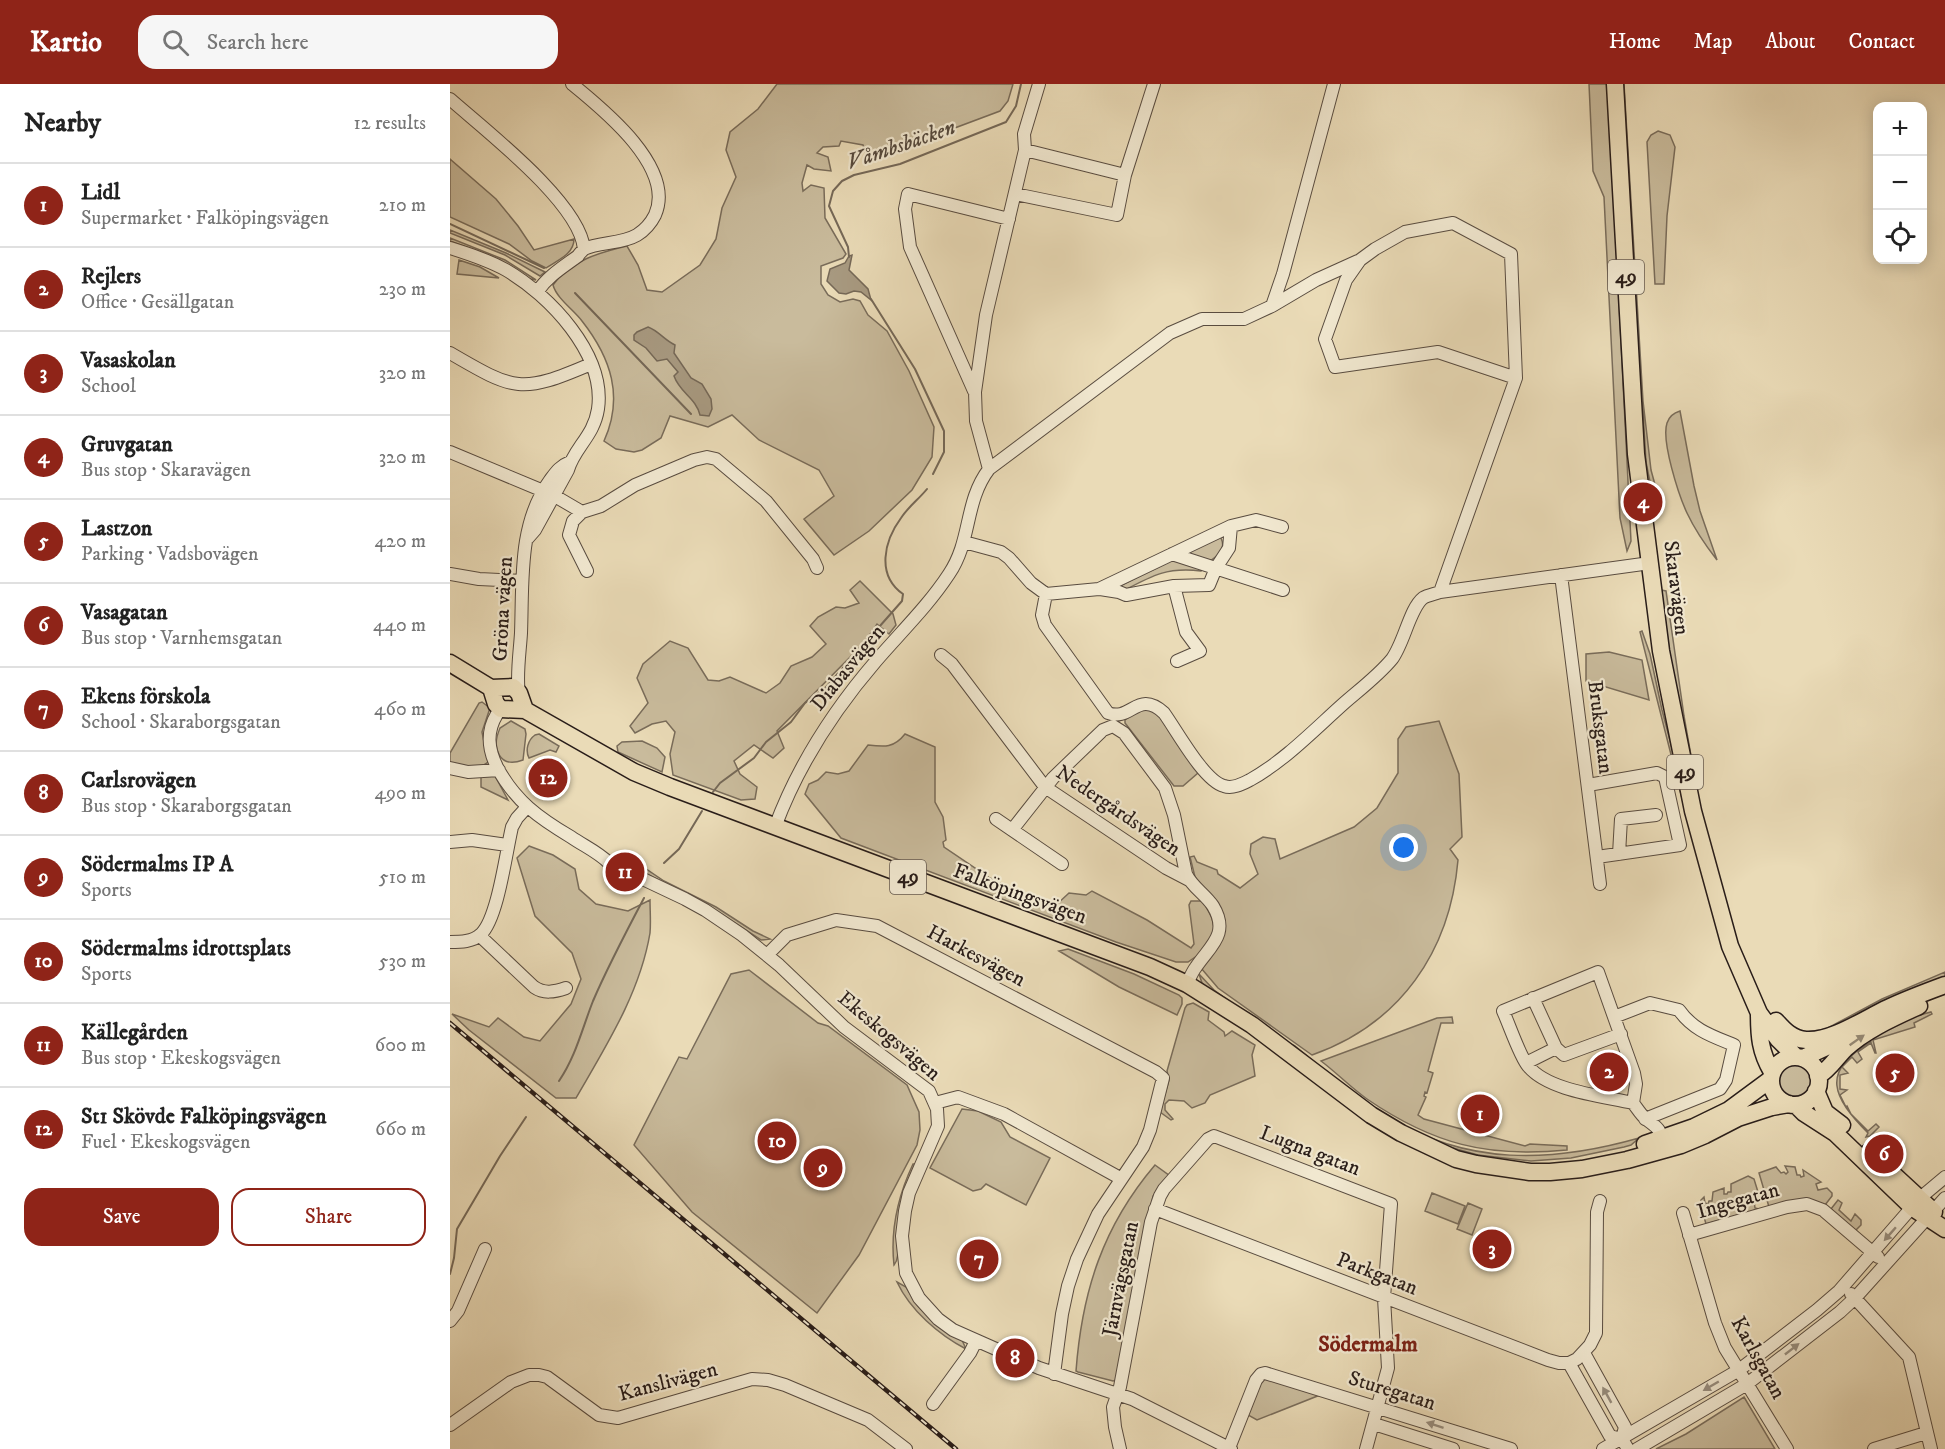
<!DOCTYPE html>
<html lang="en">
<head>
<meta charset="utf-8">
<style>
  :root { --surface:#fff; --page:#f6f6f6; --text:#222; --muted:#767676; --line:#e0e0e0; --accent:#8f2418 }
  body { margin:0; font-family:"IM FELL DW Pica",serif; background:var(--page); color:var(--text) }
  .controls { position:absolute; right:18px; top:18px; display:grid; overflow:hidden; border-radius:12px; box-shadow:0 3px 15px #0003 }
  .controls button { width:54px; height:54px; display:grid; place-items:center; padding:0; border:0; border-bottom:2px solid var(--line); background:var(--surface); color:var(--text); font:30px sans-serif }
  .you { position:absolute; left:954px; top:764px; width:21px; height:21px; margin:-15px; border:4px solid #fff; border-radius:50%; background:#1a73e8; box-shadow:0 0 0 9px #1a73e833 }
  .badge { display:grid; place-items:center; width:39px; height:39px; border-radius:50%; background:var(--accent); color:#fff; font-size:20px; font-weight:700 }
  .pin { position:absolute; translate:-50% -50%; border:3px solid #fff; box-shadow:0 2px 6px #0006 }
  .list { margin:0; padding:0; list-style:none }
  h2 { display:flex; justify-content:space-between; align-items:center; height:78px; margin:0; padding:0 24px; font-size:26px }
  h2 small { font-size:20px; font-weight:400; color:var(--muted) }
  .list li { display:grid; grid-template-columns:39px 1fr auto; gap:18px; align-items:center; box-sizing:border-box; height:84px; padding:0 24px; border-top:2px solid var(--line) }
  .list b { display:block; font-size:22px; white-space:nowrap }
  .list p { margin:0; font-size:20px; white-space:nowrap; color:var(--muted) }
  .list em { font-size:20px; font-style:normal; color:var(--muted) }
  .actions { display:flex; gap:12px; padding:18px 24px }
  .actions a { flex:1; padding:14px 0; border:2px solid var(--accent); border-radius:18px; text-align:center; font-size:21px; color:var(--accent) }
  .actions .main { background:var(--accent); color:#fff }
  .icon { flex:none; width:33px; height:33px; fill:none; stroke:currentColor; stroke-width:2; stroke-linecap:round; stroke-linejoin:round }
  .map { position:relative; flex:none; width:1495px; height:1365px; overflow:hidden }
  header { display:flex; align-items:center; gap:36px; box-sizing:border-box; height:84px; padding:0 30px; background:var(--accent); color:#fff }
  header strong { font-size:28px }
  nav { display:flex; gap:33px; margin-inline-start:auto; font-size:21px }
  .search { width:420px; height:54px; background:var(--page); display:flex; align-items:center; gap:15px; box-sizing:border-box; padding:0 21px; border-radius:18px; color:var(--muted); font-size:22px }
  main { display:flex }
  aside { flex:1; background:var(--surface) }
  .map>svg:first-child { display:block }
  .green { fill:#c9bb9c; stroke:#796c5a; stroke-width:1.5 }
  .water { fill:#a89a81; stroke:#756857; stroke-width:1.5 }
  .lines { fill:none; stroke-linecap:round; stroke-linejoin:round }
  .stream { stroke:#756857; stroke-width:2 }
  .minor-casing { stroke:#594c40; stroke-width:14 }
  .major-casing { stroke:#291d19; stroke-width:19 }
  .minor { stroke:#f1e8d0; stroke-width:12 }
  .major { stroke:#eadbb7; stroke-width:16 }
  .rail-casing { stroke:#291d19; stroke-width:4.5 }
  .rail { stroke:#f1e8d0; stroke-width:2; stroke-dasharray:7; stroke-linecap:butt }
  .oneway { fill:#938670 }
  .oneway2 { fill:#978d7e }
  .labels { text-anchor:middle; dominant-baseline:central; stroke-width:4.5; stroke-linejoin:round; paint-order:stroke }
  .shield { fill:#f1e8d0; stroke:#655a50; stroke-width:1.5 }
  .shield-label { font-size:20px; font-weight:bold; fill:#291d19 }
  .street-label { font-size:21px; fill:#291d19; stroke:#f1e8d0 }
  .water-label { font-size:22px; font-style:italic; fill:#55493d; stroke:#f1e8d0 }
  .neighbourhood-label { font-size:22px; font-weight:bold; fill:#7a1f14; stroke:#f1e8d0 }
</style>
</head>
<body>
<header>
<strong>Kartio</strong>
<div class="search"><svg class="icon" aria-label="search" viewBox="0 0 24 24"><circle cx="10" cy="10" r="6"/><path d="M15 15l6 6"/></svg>Search here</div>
<nav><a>Home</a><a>Map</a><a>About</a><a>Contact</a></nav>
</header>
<main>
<aside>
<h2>Nearby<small>12 results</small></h2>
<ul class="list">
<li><span class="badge">1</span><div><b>Lidl</b><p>Supermarket · Falköpingsvägen</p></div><em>210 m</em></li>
<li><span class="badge">2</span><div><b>Rejlers</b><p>Office · Gesällgatan</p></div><em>230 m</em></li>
<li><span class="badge">3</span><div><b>Vasaskolan</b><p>School</p></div><em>320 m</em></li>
<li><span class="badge">4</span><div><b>Gruvgatan</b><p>Bus stop · Skaravägen</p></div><em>320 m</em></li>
<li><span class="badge">5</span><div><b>Lastzon</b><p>Parking · Vadsbovägen</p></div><em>420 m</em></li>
<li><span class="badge">6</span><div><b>Vasagatan</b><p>Bus stop · Varnhemsgatan</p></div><em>440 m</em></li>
<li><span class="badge">7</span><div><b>Ekens förskola</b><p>School · Skaraborgsgatan</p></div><em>460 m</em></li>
<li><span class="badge">8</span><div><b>Carlsrovägen</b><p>Bus stop · Skaraborgsgatan</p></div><em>490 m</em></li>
<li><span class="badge">9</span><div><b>Södermalms IP A</b><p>Sports</p></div><em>510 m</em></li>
<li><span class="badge">10</span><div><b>Södermalms idrottsplats</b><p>Sports</p></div><em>530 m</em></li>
<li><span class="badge">11</span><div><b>Källegården</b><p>Bus stop · Ekeskogsvägen</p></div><em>600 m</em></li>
<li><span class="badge">12</span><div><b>St1 Skövde Falköpingsvägen</b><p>Fuel · Ekeskogsvägen</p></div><em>660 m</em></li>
</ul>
<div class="actions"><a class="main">Save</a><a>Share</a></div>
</aside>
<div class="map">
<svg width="1495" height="1365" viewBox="0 0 1495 1365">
  <rect width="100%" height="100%" fill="#eadbb7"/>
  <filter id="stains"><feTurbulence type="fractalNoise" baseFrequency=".00333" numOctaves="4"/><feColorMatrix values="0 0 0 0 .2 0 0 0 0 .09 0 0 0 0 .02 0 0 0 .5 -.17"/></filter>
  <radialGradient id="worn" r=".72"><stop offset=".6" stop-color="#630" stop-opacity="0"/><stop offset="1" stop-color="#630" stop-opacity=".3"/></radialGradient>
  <path class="green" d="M327,0h236l-5,17 -8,10 -104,39 -27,13 -6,-18 -22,-4 -2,5 -16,1 -6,6 11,4 3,14 -17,-2 -7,-4 -5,18 1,8 8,-6 13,3 1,30 21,36 -3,4 -22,8v18l7,11 12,7 13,-3 7,2 8,14 19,16 22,40 25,56 -2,30 -20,33 -43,41 -35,24 -30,-36 30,-23 -15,-26 -60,-30 -27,-25 -24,12 -38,-11 -9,22 -19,12 -8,2 -18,-3 -12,-8c20,-44 7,-83 -22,-120 -8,-11 -25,-22 -29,-36 16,-24 48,-33 74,-39l11,19 9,25 15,2 38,-27 16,-26 6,-31 14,-31 -10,-27 4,-18 28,-23z
    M1139,0h18l2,20 22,437 -4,10 -7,-33 -16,-321 -11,-26z
    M1174,0l19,317 8,69 6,22h-5l-6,-30z
    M1208,47l12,4 5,12 -8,69 -3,68h-9l-8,-142 4,-7z
    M0,75l46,40 22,27 16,24 40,-11c0,15 -16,21 -28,29l-14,-7 -23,-17 -59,-27z
    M0,146l56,23 39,19 -5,4 -35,-21 -55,-22z
    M0,154l55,22 31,20 -6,-1 -43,-24 -37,-14z
    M9,176l21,7 19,11 -42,-4z
    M1230,327l14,75 6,25 17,49c-11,-14 -22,-30 -30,-47 -8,-17 -26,-72 -20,-90 2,-6 6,-10 13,-12z
    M768,452l3,2c5,11 -2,17 -11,23l-26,-7z
    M722,476l29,9v2c-33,-4 -48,4 -76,19l-5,-4z
    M410,497l33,33 3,11 -7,9 -12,-10 -13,19 -87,88 7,17 -11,10 -19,-13 -20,16 6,13 17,13 -2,12 -14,1 -68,-25 -3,-21 5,-22 -9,-11 -14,3 -17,9 -5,-7 18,-23 -11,-25 6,-14 27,-23 18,7 20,32 11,1 11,-4 36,16 14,-10 11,-17 21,-9 14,-13 -16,-18 8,-9 18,-10 9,1 14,-5 -9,-13z
    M1211,506l5,1 18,125 12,68 -24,-115z
    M1192,547l8,23 12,56 27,103 -3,1 -46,-182z
    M1159,568l33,8 7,40 -63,-19v-27z
    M32,618l8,6 -8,24 6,30c-11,10 -25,5 -38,3v-12l29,-50z
    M699,625l7,2 41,58 1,4 -15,13h-9l-49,-63v-3l15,-10z
    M61,637l14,8 1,5 -3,26c-24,9 -32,-12 -23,-32z
    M989,637l20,53 3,63 -12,12 8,11c-8,92 -58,164 -146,195l-94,-67 -17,-20 16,-20 -8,-53 -14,-18 -5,-20 4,-1 3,6 20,8 1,4 22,14 18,-14 -8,-20 1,-10 12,-7 12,2 5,20 74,-32 23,-19 21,-35v-34l8,-12z
    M89,650l20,12 -3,6 -6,-2 -21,8c-4,-8 -1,-18 6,-23z
    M455,650l30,13v55l8,15 3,23 -3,2 1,5 46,31 34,18 31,10 14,-13 17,2 6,-4 55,29 44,28 3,-4 -5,-39 2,-4h12l9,17 2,8 -2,14 -11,13 -13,9h-12l-60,-20 -275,-104 -36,-44 4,-10 9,-4 8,-8 12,2 11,-3 19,-26c17,2 26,3 37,-11z
    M192,657l15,7 8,9 -3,15 -44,-20 -1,-6 5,-4z
    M31,692h14l13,24 -27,-13z
    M79,762l24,9 22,14 4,20 17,15 32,7 22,-11c0,11 1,22 0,33 -10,60 -44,113 -74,165h-20l-87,-68 -17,-16 37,13 9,-9 26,19 16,4 31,-37 10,-25 -9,-26 -37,-37 -18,-58z
    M186,778l28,19 52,26 37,24 17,8 -9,1 -46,-30 -81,-43z
    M618,865l66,25 45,21 3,3v6l-5,11 -58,-28 -60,-36z
    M299,886l69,53 10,3 79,59 12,27 1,18 -3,15 -58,110 -42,58 -125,-101 -58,-67 45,-88 8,2 44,-85z
    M1495,888v7l-108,49 -23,8 -7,-4 19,-3 56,-30z
    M749,890l15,16 68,50 13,6c30,24 59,50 91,70 81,50 165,47 253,22l-8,7 -7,2 -53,11 -40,3 -53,-6 -39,-11 -35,-16 -41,-25 -69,-54 -15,-8 -73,-54 -4,-4z
    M743,919l16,9 -1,8 16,12 1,4 7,-5 23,14 -3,10 3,21 -45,19 -5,8 -13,5 -8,-7 -15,-1 -4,4v6l8,9 -2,1 -11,-8 9,-32 -2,-9 18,-63 2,-3z
    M1481,928l1,2 -18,9 1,4 -42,13 3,13h-1l-4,-10 -13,9 4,7 -5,4 -5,-6 -10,10 6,6 -8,2v14l7,1 -7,5 6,12 1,-1 4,8 17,17 8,-7 3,3 -9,9 -4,1 2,-4c-35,-35 -49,-62 3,-91l-2,-4 43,-21z
    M1002,933l1,6h-12l-13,48 5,2 -6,20 -2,-1 -1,4 2,1 -8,18 6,4 101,27 5,-2 37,2v4c-80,8 -134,-6 -200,-51 -17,-12 -30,-26 -46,-38l116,-43z
    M1329 996a16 16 0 1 1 32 0a16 16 0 1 1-32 0Z
    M512,1025l16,2 23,11 9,15 40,21 -24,47 -40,-21 -5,5 -8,2 -43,-23z
    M463,1080h2c-11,24 -18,48 -18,74 0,9 3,20 -3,27 -4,-36 4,-69 19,-101z
    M705,1081l15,11 -17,20 -36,184 -4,1 -35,-9 -2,-1c6,-80 27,-145 79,-206z
    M1335,1082l10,1 2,8h3l1,2 3,-1 -1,-6 18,12 -5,2 2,6 9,-2 5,5v3l-7,9 -56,2 -10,-34 17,-6 5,6 3,-1 2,2 2,-2z
    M1298,1092l6,3 4,13 -5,1 2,15 4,1 -53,15 -5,-18v-6l3,-3 1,6 3,1 1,-3h3l1,-9 11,-4v6h3l1,-2h3v-8z
    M982,1109l33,13 -7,18 -33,-13z
    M1388,1116l4,3 -3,7 12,11 4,-7 6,6v5l-6,6 -24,-22z
    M1018,1119l14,6 -10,26 -15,-6z
    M447,1198l9,5 12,19 15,15 29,19 4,9c-27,-14 -56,-39 -69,-67z
    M814,1295h3l53,16 -63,25 -9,-5 12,-31z
    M1294,1313l31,52h-119l30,-15z"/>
  <path class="water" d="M402,171l-3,15 19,19 3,11 -10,-8 -7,-1 -8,3 -7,-1 -12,-12 3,-12 15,-6 4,-7z
    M198,243c11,4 16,13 27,18l-1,8 17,25 11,6 9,15 1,10 -3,7 -9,-1c-4,-17 -20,-22 -26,-39l4,-4 -11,-13 -10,2 -11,-13 -12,-8v-5l3,-3z"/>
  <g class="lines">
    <path class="stream" d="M0,140l94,44
      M399,173l-1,-10 -19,-41 4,-15 9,-10 12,-6 46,-11 106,-42 10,-16 5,-22
      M125,209l116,121
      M421,215l44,70 29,62v21l-11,22
      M263,708l7,-9 34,-25 12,-16 25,-20 14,-19 21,-16 76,-86 1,-7c-27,-19 -19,-53 -2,-76 7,-11 18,-19 26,-29
      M214,779l15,-14 23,-38
      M109,997c17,-25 23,-52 34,-80 15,-35 33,-69 51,-103
      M0,1190l4,-16 3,-29 43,-73 26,-39"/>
    <defs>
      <path id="minor" d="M0,15c35,31 130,104 134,150
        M675,91l29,-91
        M565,110l102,21 8,-40 -100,-25
        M0,164c19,6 38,12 56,22 43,25 100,84 92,139 -4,27 -24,39 -30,61l-33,60 -7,8
        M87,208c11,-16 26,-25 41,-36 1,-2 5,-6 6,-7 15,-7 38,-5 53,-14 8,-5 14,-12 18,-20 21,-47 -51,-105 -83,-131
        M822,222l44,-26 42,-19
        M0,269c65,38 71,41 141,11
        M524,307l-64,-144 -5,-38 3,-15 101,25
        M0,368l103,43 29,17 19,-6 34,-21 59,-25 13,-3 9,2 50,42 47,58 4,9
        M539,385l-13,-48 -1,-29 11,-77 39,-165 -1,-16 15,-50
        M132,428l-9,9 -4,14 18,36
        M514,458l37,10 8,6 22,25 15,11 -4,21 3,10 63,88c23,9 30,-24 56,0 13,18 40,68 60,73 9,3 18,-2 26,-6 34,-19 63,-49 92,-75 17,-15 36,-29 50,-46 12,-16 18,-51 31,-61 5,-3 12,-4 17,-6l210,-29
        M722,470l111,36
        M0,490l29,5 43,2
        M1111,491l39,309
        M724,502l12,46 14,19 -23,10
        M650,505l19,3 7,3 48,-9 35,-1 7,-17 13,-20 2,-22
        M990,508l76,-214 -5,-124 -58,-31 -48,9 -30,17 -15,11 -14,20 -21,59 10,28 103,-15 78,26
        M596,510l53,-5 132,-63 25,-6 26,7
        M491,571l11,9 93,123 121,81 23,12
        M69,609c-3,-17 1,-42 2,-60 2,-52 -3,-109 29,-153 6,-8 10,-14 20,-18
        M47,630c-11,18 -9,35 0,53 18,34 42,51 74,70 13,9 27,15 38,26l76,36 20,11 37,25 37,30 65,62 85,64 8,18 1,17 -29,67 -4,18 -3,25 4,37 13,25 19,21 15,11 18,8 68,30 93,31 99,50
        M0,684l18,4 31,-2
        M1138,701l69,-12 8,4 15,68 -83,12
        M546,735l66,45
        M325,743c23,-62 58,-116 101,-166 25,-29 52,-55 73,-87 23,-34 15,-72 40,-105l181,-136 32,-14h42l28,-13 11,-32 51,-190
        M562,746l41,-52 50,-48 10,-4 11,7 41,55 9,27 12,59c6,13 19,20 27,32 17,28 -3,40 -17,61 -4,5 -6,11 -9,17
        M0,758l22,-2 35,5
        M1169,770l2,-35 35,-4
        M30,852l54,51c10,7 20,5 32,1
        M0,858c10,0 23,0 31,-8 17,-16 25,-82 31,-107l5,-9 10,-11
        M317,871l20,-20 49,-15 41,6 279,146 7,6 -13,52 -7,17 -45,67 -21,45 -9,27 -6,28 -8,60
        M1083,914l23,50
        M1164,933l36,-14 29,7c14,20 33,26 55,35l-8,35 -6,9 -75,30
        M1076,979l30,-15 8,7 57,-21
        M485,1019l23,-6 46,17 116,64
        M1183,1019c-30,-7 -85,-12 -105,-37 -8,-9 -19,-42 -25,-55l95,-39 36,101 2,11 -3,19c4,5 8,12 13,16 10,8 17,10 14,25
        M705,1125l393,151 11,3h10l8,-4 13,-14 6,-12 1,-121 3,-11
        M1233,1129l32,110 10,25 62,101
        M1239,1151l98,-28 20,-3 16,6 55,47
        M1401,1210l58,63 22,92
        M0,1237l8,-10 27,-62
        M1134,1269l41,74 -3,12
        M1119,1279l41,73 12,3 6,10
        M483,1320l37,-51 6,-12
        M924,1340l79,25
        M0,1341l61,-43 18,-7h10l8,2 52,38 19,3 134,-39 16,1 17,5 83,35 38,29
        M779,1364l27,-68 5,-6 4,-1 246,76
        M670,1365l-5,-22 -2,-20 7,-20 31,-165 9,-26 4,-7 44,-50 6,-3 177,68 -7,94 4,70 -22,81
        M1153,1365l136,-79 78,-60 22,-19 81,-93 25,-21
        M1187,1365l110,-65 93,-72 15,-14 90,-100
        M1424,1365l52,-16"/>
      <path id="major" d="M1165,0l21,370 25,197 32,160 37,135 29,67 19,26 18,18
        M0,579l41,25
        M41,604l22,-1 6,6 6,17
        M41,604l5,16 5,5 24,1
        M75,626l109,62 36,15 480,180 37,17 65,41 119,90 30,18 55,26 20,5 54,8h20l32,-3 45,-9 54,-15 24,-10 33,-17 34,-11 17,-3
        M1309,929c0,23 1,39 13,59
        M1326,937c8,9 16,18 30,19 25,2 60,-22 82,-32 19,-9 38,-16 57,-23
        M1321 997a24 24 0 1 1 48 0a24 24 0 1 1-48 0Z
        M1353,974l32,-15 6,-7
        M1368,992c12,-7 17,-17 27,-27 20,-19 50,-32 74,-43
        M1366,1007l9,21 17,13
        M1346,1021l8,8 31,20 78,75 32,21
        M1195,1060l49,-17 35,-17 42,-31
        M1419,1068l65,60"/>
    </defs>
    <use href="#minor" class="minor-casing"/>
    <use href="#major" class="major-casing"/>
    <use href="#minor" class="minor"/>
    <use href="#major" class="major"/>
    <defs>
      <path id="rail" d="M0,939l506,426"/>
    </defs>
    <use href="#rail" class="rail-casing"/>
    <use href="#rail" class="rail"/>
  </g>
  <defs><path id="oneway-solid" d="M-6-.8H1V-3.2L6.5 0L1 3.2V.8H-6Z" transform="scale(1.5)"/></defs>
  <use class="oneway" href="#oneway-solid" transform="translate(1407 956) rotate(-35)"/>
  <g class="oneway2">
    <use href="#oneway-solid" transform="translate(1440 1150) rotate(131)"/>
    <use href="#oneway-solid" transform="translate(1342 1265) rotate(-38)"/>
    <use href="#oneway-solid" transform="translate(1261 1302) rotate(150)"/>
    <use href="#oneway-solid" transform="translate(1157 1311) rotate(-119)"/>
    <use href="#oneway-solid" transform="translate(985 1341) rotate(-162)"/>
  </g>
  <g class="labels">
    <g class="shield">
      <rect x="1158" y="176" width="36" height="34" rx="4.5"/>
      <rect x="1217" y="671" width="36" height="34" rx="4.5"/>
      <rect x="440" y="776" width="36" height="34" rx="4.5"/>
    </g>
    <g class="shield-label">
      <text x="1176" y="193">49</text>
      <text x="1235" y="688">49</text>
      <text x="458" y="793">49</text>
    </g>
    <g class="street-label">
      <text transform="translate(1226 504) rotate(83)">Skaravägen</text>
      <text transform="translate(53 525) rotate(-87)">Gröna vägen</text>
      <text transform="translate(398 584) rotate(-51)">Diabasvägen</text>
      <text transform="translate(1150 643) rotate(83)">Bruksgatan</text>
      <text transform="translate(668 727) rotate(34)">Nedergårdsvägen</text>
      <text transform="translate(570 810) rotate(20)">Falköpingsvägen</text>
      <text transform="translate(526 872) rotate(28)">Harkesvägen</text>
      <text transform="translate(439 952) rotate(40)">Ekeskogsvägen</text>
      <text transform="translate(860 1067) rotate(21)">Lugna gatan</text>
      <text transform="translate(1288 1117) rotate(-16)">Ingegatan</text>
      <text transform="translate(927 1190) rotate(21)">Parkgatan</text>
      <text transform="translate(671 1195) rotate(-79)">Järnvägsgatan</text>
      <text transform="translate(1308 1274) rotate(61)">Karlsgatan</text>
      <text transform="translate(218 1298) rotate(-15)">Kanslivägen</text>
      <text transform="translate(942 1307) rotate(17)">Sturegatan</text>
    </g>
    <g class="water-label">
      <text transform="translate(451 61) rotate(-19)">Våmbsbäcken</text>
    </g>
    <g class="neighbourhood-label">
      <text x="918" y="1260">Södermalm</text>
    </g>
  </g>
  <rect width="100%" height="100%" filter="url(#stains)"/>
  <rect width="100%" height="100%" fill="url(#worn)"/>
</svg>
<div class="controls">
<button>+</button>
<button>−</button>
<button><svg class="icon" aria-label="locate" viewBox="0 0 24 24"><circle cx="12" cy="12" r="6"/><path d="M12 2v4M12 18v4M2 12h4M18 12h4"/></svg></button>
</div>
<div class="you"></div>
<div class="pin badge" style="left:1030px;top:1030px">1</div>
<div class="pin badge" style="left:1159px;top:988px">2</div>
<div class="pin badge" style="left:1042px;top:1165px">3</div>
<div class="pin badge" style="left:1193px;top:418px">4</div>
<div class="pin badge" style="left:1445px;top:989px">5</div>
<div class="pin badge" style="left:1434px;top:1070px">6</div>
<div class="pin badge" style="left:529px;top:1175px">7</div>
<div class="pin badge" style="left:565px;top:1274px">8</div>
<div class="pin badge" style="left:373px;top:1084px">9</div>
<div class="pin badge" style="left:327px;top:1057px">10</div>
<div class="pin badge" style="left:175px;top:788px">11</div>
<div class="pin badge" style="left:98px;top:694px">12</div>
</div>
</main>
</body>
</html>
